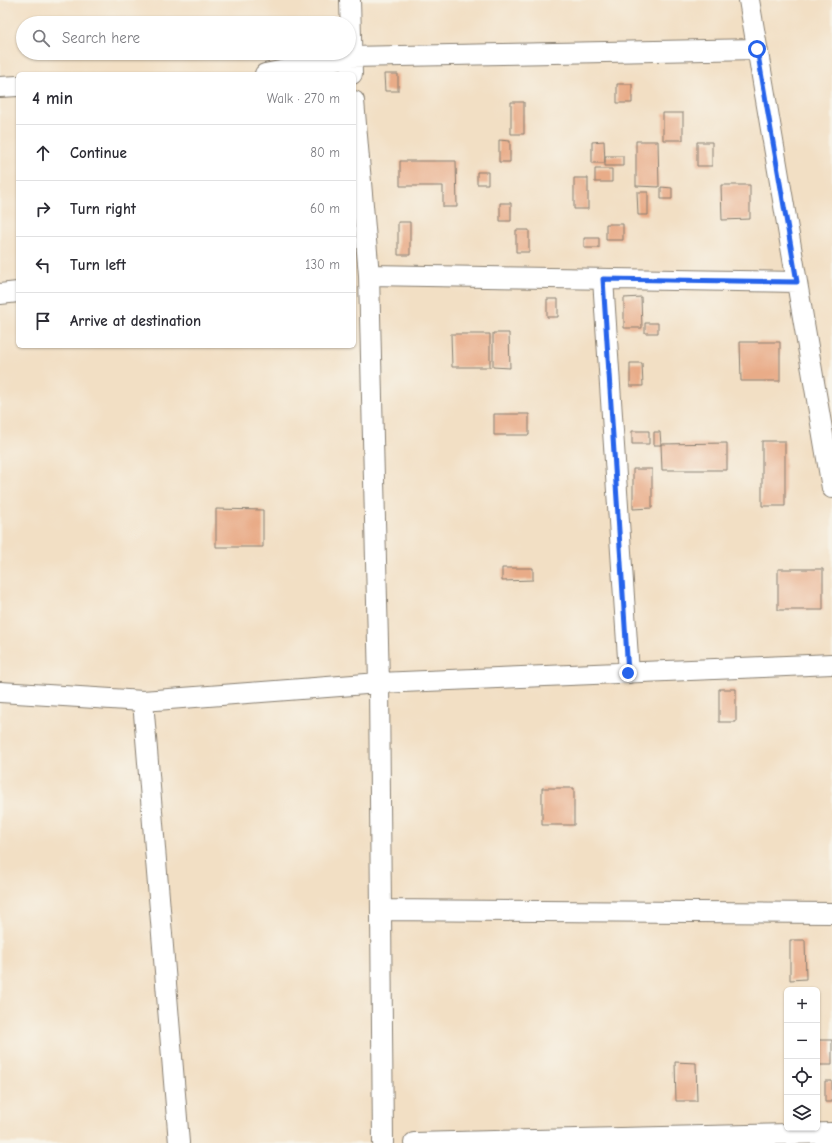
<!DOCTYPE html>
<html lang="en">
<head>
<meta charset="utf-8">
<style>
  :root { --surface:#fff; --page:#f2f2f3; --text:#2b2b33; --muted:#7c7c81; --line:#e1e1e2 }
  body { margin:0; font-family:"Comic Neue",sans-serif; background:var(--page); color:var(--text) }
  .controls { position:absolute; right:12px; bottom:12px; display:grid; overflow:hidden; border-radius:6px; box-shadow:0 1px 3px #0004 }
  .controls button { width:36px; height:36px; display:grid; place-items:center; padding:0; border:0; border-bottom:1px solid var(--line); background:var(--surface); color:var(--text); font:20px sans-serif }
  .stop { position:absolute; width:12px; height:12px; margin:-9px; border:3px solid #2563eb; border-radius:50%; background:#fff }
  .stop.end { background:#2563eb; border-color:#fff; box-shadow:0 1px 4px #0008 }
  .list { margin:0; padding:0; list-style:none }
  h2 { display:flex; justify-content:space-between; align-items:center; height:52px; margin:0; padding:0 16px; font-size:17px }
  h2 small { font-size:13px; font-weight:400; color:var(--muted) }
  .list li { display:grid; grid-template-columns:26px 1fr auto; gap:12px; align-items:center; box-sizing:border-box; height:56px; padding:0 16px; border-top:1px solid var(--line) }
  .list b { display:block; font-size:15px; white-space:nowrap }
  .list em { font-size:13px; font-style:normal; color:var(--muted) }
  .icon { flex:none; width:22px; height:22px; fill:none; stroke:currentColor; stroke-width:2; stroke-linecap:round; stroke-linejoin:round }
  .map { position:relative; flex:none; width:832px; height:1143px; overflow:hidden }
  .search { position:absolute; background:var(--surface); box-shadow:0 1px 3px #0004; left:16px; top:16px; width:340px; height:44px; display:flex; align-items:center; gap:10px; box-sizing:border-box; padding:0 14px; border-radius:22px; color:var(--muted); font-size:15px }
  .panel { position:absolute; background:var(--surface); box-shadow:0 1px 3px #0004; left:16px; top:72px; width:340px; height:276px; border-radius:6px }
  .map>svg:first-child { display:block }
  .building { fill:#e9ac88 }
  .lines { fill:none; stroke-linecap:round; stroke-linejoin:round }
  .minor-casing { stroke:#877e70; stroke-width:22 }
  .minor { stroke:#fff; stroke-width:20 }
  .route { stroke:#2563eb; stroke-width:5 }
</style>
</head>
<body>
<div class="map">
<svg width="832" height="1143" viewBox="0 0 832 1143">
  <rect width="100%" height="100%" fill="#f7f3e8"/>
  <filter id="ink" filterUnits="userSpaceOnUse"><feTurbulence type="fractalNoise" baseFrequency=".025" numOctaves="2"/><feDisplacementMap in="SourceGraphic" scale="8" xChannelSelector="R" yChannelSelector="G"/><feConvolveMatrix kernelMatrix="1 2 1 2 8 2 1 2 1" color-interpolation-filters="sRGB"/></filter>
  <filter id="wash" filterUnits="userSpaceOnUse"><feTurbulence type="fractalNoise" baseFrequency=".012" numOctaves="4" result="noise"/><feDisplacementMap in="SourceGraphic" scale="16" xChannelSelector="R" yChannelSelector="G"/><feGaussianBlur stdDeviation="0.9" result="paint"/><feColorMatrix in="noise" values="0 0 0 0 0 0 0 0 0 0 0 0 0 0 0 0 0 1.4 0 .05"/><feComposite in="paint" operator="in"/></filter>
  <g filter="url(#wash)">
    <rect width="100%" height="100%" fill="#f2dfc4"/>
    <g id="blocks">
      <path class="building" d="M384,74h14v17h-13z
        M617,84h15v19h-15z
        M511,102h13v32h-13z
        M663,113h20v27h-20z
        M499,140l11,1v21h-11z
        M604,141l1,22h-13v-21z
        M636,141h22l1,46 -23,-1z
        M697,142h15v24h-15z
        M605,156h18v10h-18z
        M400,161h56l1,46h-14v-21h-43z
        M595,169h17v13h-17z
        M477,172h11v12h-11z
        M574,178h14v31h-14z
        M721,185h29v34l-28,1z
        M661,187l11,1v11h-11z
        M637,192h11v23h-10z
        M500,203h11v18h-11z
        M398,222h12v33h-12z
        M606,224h17v16h-17z
        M516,230h13v22h-13z
        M584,238h15v10h-15z
        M641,297l1,31h-18v-30z
        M547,299h11v18h-11z
        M645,323h13v10h-13z
        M493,333h16l1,35 -17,-1z
        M451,334h39v33h-38z
        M740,342h40v39h-39z
        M630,363h12l1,23h-13z
        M494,414h35v21h-35z
        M632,431h17v13h-17z
        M654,432h6l1,13h-7z
        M762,441h23v65h-23z
        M727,443v27h-65l-1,-26z
        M633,469h19v39l-19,1z
        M216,509l47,1v37h-47z
        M502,568h31v12l-31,1z
        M778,569h45v41h-45z
        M719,689h17v33h-17z
        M542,788h32v37h-32z
        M790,940h15l1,39 -16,1z
        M817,1040h15v25h-15z
        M675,1062l21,1 1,38h-21z
        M825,1081h7v21h-7z"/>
    </g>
  </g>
  <g filter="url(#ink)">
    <use href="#blocks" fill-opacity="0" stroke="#877e70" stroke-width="1"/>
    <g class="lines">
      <defs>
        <path id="minor" d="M350,0l2,74
          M749,0l83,488
          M265,74l85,-17 407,-8
          M0,87l18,-1
          M354,101l15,174 10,408 4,460
          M369,275l428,7
          M603,279l26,394
          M0,294l18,-2
          M0,692l143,9 236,-18 453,-19
          M143,701l36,442
          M381,910l451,3
          M414,1143l418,-10"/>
      </defs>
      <use href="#minor" class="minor-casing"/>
      <use href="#minor" class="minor"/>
    </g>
  </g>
  <g class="lines" filter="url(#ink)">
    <path class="route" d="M628,673l-25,-394 194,3 -40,-233"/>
  </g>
</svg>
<div class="controls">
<button>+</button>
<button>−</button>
<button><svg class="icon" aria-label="locate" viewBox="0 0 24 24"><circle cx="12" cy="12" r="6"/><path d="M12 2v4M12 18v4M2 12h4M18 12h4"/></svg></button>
<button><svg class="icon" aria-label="layers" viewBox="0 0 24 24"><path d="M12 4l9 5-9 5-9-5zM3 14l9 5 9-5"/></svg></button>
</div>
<div class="stop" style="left:757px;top:49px"></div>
<div class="stop end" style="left:628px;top:673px"></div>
<div class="search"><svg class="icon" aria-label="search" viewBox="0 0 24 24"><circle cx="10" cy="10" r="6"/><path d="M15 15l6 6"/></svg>Search here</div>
<section class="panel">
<h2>4 min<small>Walk · 270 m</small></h2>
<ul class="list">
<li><svg class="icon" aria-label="ahead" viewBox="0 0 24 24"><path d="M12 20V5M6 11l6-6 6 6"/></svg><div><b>Continue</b></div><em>80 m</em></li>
<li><svg class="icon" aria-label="right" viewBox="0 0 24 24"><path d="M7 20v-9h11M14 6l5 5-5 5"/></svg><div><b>Turn right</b></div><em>60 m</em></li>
<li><svg class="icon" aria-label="left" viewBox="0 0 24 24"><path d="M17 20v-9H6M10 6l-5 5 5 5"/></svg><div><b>Turn left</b></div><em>130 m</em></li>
<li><svg class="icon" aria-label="arrive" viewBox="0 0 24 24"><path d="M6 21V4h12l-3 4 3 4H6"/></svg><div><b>Arrive at destination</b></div></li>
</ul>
</section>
</div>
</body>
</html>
